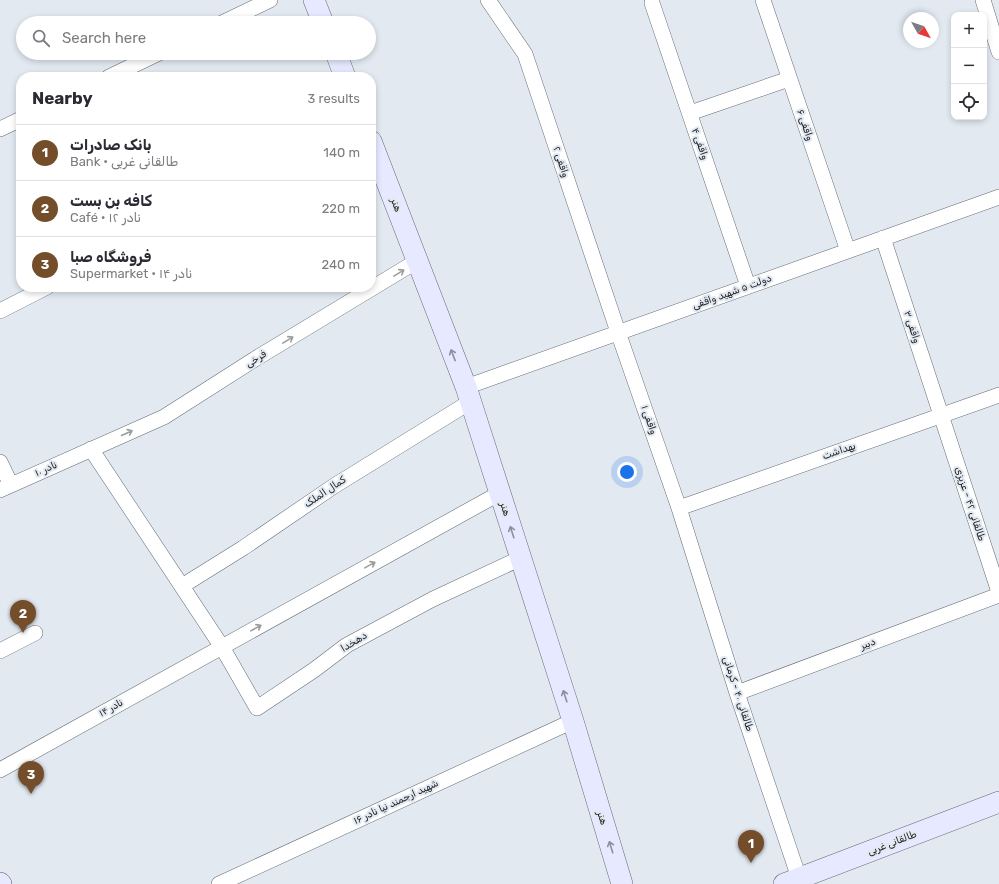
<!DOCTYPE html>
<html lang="en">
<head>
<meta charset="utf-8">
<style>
  :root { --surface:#fff; --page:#f7f7f7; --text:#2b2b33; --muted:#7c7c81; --line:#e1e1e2; --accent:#744d2a }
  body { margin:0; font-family:Rubik,Vazirmatn,sans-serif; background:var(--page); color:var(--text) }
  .controls { position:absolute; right:12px; top:12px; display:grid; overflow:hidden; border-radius:8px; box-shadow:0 2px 6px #0003 }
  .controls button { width:36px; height:36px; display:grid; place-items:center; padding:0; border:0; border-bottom:1px solid var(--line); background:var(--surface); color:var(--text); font:20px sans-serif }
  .compass { position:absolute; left:903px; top:12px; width:36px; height:36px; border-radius:50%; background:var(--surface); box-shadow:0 2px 6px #0003; rotate:130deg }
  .you { position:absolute; left:627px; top:472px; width:14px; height:14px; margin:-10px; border:3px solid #fff; border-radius:50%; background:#1a73e8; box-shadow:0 0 0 6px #1a73e833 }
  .badge { display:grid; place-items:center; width:26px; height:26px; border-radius:50%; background:var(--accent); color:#fff; font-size:13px; font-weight:700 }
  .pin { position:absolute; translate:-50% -33px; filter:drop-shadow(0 1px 2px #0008) }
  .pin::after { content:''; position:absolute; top:21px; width:14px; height:12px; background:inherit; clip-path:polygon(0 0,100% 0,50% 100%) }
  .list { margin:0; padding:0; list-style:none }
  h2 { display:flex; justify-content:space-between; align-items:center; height:52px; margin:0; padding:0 16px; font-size:17px }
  h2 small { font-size:13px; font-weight:400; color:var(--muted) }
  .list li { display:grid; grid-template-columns:26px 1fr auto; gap:12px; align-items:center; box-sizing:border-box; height:56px; padding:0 16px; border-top:1px solid var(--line) }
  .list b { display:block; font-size:15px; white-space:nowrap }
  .list p { margin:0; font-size:13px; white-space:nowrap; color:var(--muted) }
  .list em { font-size:13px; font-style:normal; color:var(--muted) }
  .icon { flex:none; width:22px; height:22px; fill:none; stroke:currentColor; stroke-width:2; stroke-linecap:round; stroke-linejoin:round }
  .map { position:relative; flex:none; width:999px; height:884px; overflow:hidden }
  .search { position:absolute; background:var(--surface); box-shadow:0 2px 6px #0003; left:16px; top:16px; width:360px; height:44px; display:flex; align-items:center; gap:10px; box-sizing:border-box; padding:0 14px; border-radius:22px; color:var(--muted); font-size:15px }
  .panel { position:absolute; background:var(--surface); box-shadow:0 2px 6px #0003; left:16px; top:72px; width:360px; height:220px; border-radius:16px }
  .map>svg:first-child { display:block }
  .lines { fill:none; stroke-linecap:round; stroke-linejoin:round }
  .street-casing { stroke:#656b72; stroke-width:16 }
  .secondary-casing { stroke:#656b72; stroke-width:22 }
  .street { stroke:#fff; stroke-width:15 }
  .secondary { stroke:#e6e9ff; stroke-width:21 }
  .oneway { stroke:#9b9c9d }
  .oneway2 { stroke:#8d8f9d }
  .labels { text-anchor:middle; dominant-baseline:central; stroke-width:4; stroke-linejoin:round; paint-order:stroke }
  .street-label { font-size:10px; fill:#202225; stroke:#e2e9f1 }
</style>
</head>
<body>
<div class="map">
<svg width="999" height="884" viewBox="0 0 999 884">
  <rect width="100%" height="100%" fill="#e2e9f1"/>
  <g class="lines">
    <defs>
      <path id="street" d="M488,0l37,54 93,278 61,176 58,185 64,191
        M763,0l85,251
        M983,0l16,52
        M652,3l96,283
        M222,23l48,-23
        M109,77l50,-24
        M690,113l99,-34
        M0,129l21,-10
        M883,238l116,354
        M0,311l47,-24
        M466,387l533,-190
        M91,449l131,198 35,61 57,-38 33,-25 86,-46 88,-41
        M0,462l11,23
        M0,490l164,-73 91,-58 162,-98
        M679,508l320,-113
        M182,586l61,-38 91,-62 136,-84
        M0,651l35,-18
        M737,693l262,-98
        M0,770l500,-277
        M219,884l354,-163"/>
      <path id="secondary" d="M314,0l9,23
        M336,53l9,24
        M371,141l95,246 107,334 49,163
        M0,883l1,1
        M784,884l215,-82"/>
    </defs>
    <use href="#street" class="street-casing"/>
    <use href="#secondary" class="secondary-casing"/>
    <use href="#street" class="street"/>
    <use href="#secondary" class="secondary"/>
  </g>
  <defs><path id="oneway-shaft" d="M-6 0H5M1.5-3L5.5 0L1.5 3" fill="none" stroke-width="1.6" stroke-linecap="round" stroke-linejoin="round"/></defs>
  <g class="oneway">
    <use href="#oneway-shaft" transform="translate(399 273) rotate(-31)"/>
    <use href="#oneway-shaft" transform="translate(288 340) rotate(-31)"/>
    <use href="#oneway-shaft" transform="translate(127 433) rotate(-24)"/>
    <use href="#oneway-shaft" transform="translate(370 565) rotate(-29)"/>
    <use href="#oneway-shaft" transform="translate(256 628) rotate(-29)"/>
  </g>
  <g class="oneway2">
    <use href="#oneway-shaft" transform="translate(453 355) rotate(-111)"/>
    <use href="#oneway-shaft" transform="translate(512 532) rotate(-108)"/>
    <use href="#oneway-shaft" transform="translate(565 696) rotate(-108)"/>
    <use href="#oneway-shaft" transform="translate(611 847) rotate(-107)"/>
  </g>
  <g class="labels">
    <g class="street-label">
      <text transform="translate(805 125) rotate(71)">واقفی ۶</text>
      <text transform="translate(700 144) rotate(71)">واقفی ۴</text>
      <text transform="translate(561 162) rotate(72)">واقفی ۲</text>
      <text transform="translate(396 205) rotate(69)">هنر</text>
      <text transform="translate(732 292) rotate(-20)">دولت ۵ شهید واقفی</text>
      <text transform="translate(912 327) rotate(72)">واقفی ۳</text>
      <text transform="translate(256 359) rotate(-32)">فرخی</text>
      <text transform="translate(649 420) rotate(71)">واقفی ۱</text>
      <text transform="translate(839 451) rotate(-19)">بهداشت</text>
      <text transform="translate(46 469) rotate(-24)">نادر ۱۰</text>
      <text transform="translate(325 492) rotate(-34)">کمال الملک</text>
      <text transform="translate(970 504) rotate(72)">طالقانی ۴۲ - عزیزی</text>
      <text transform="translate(505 509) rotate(72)">هنر</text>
      <text transform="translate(354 642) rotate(-31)">دهخدا</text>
      <text transform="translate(868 644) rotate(-20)">دبیر</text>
      <text transform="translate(738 694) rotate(72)">طالقانی ۴۰ - کرمانی</text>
      <text transform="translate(111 708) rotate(-29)">نادر ۱۴</text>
      <text transform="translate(396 802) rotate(-25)">شهید ارجمند نیا نادر ۱۶</text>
      <text transform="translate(602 818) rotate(73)">هنر</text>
      <text transform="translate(892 843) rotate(-21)">طالقانی غربی</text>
    </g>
  </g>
</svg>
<div class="controls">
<button>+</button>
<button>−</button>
<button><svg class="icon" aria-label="locate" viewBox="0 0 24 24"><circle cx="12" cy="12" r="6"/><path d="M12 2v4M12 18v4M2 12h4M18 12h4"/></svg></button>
</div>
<svg class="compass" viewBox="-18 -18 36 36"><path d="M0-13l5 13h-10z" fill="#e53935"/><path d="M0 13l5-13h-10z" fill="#7c7c81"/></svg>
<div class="you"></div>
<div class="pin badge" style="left:751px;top:863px">1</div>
<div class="pin badge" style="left:23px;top:633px">2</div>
<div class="pin badge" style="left:31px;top:794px">3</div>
<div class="search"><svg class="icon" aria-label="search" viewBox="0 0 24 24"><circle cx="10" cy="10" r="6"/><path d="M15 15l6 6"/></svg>Search here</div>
<section class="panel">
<h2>Nearby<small>3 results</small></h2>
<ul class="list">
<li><span class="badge">1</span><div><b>بانک صادرات</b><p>Bank · طالقانی غربی</p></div><em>140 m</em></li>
<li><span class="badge">2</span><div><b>کافه بن بست</b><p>Café · نادر ۱۲</p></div><em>220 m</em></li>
<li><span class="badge">3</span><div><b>فروشگاه صبا</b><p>Supermarket · نادر ۱۴</p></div><em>240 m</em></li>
</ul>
</section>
</div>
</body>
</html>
